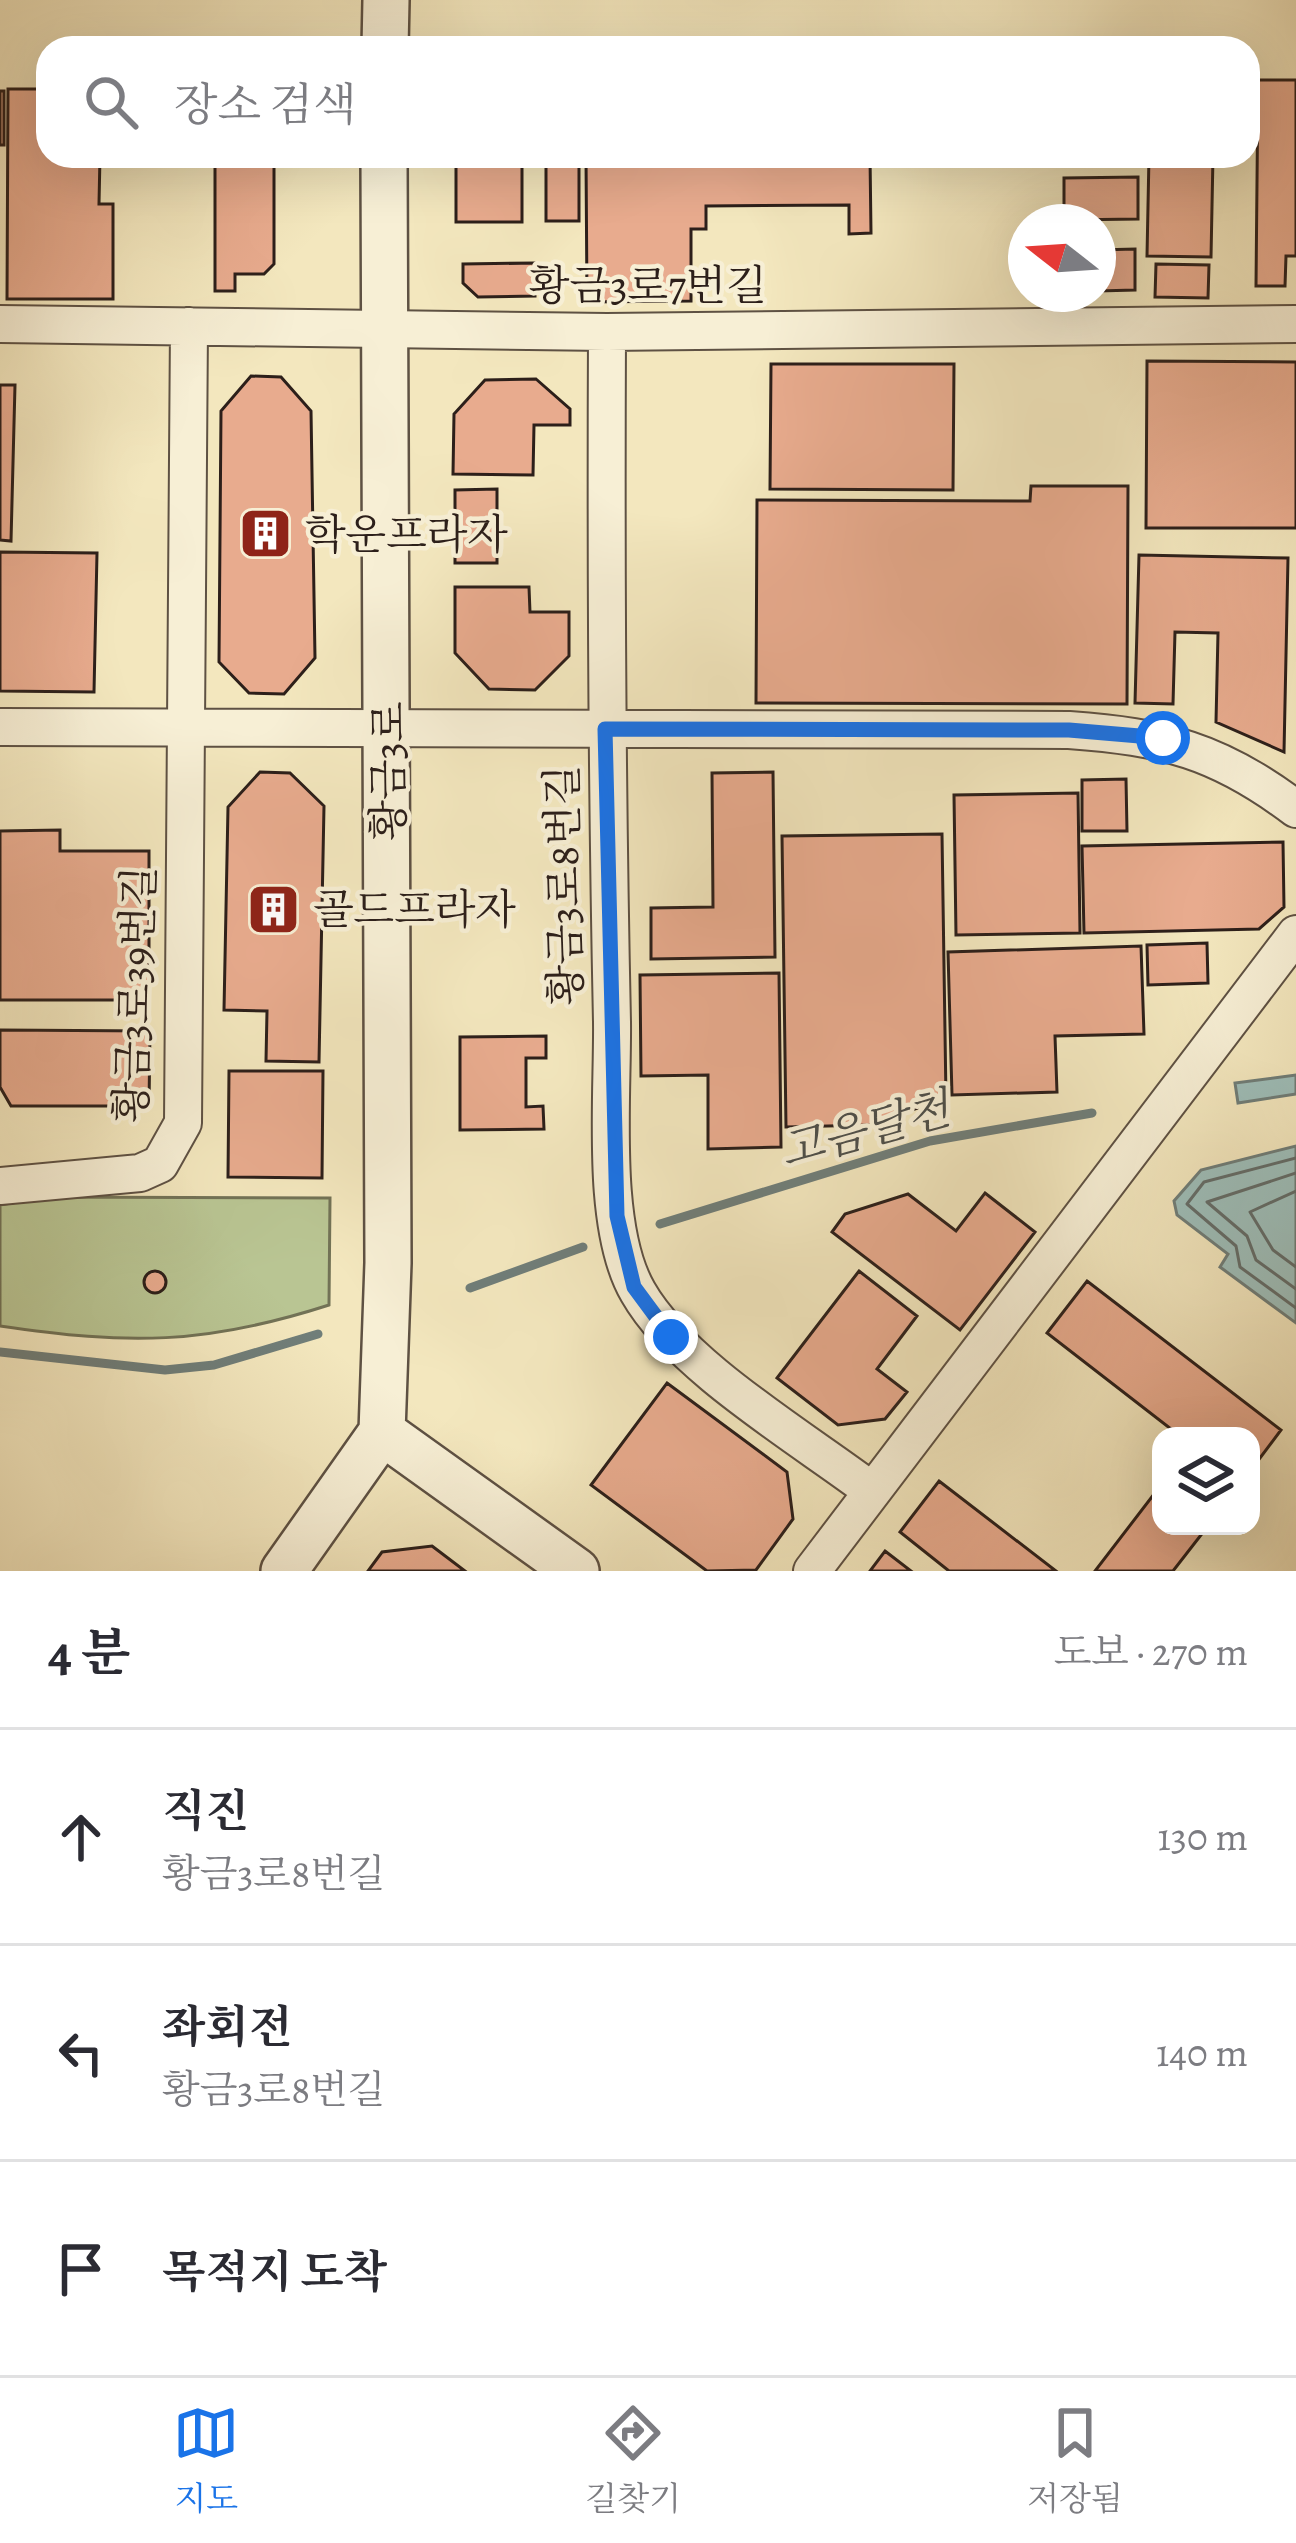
<!DOCTYPE html>
<html lang="ko">
<head>
<meta charset="utf-8">
<style>
  :root { --surface:#fff; --page:#f7f7f7; --text:#2b2b33; --muted:#7c7c81; --line:#e1e1e2; --accent:#1a73e8 }
  body { margin:0; font-family:Alegreya,"Noto Serif KR",serif; background:var(--page); color:var(--text) }
  .controls { position:absolute; right:36px; bottom:36px; display:grid; overflow:hidden; border-radius:24px; box-shadow:0 12px 48px #0002 }
  .controls button { width:108px; height:108px; display:grid; place-items:center; padding:0; border:0; border-bottom:3px solid var(--line); background:var(--surface); color:var(--text); font:60px sans-serif }
  .compass { position:absolute; left:1008px; top:204px; width:108px; height:108px; border-radius:50%; background:var(--surface); box-shadow:0 12px 48px #0002; rotate:287deg }
  .stop { position:absolute; width:36px; height:36px; margin:-27px; border:9px solid #1a73e8; border-radius:50%; background:#fff }
  .stop.end { background:#1a73e8; border-color:#fff; box-shadow:0 3px 12px #0008 }
  .list { margin:0; padding:0; list-style:none }
  h2 { display:flex; justify-content:space-between; align-items:center; height:156px; margin:0; padding:0 48px; font-size:51px }
  h2 small { font-size:39px; font-weight:400; color:var(--muted) }
  .list li { display:grid; grid-template-columns:78px 1fr auto; gap:36px; align-items:center; box-sizing:border-box; height:216px; padding:0 48px; border-top:3px solid var(--line) }
  .list b { display:block; font-size:45px; white-space:nowrap }
  .list p { margin:0; font-size:39px; white-space:nowrap; color:var(--muted) }
  .list em { font-size:39px; font-style:normal; color:var(--muted) }
  .icon { flex:none; width:66px; height:66px; fill:none; stroke:currentColor; stroke-width:2; stroke-linecap:round; stroke-linejoin:round }
  .map { position:relative; flex:none; width:1296px; height:1571px; overflow:hidden }
  .search { position:absolute; background:var(--surface); box-shadow:0 12px 48px #0002; left:36px; right:36px; top:36px; height:132px; display:flex; align-items:center; gap:30px; box-sizing:border-box; padding:0 42px; border-radius:36px; color:var(--muted); font-size:45px }
  .sheet { height:804px; background:var(--surface) }
  nav { display:flex; justify-content:space-around; align-items:center; box-sizing:border-box; height:168px; border-top:3px solid var(--line); background:var(--surface); font-size:33px; color:var(--muted) }
  nav a { display:grid; justify-items:center; gap:6px }
  nav .on { color:var(--accent) }
  .map>svg:first-child { display:block }
  .green { fill:#b9c593; stroke:#727256; stroke-width:3 }
  .water { fill:#9ebeb9; stroke:#707e79; stroke-width:3 }
  .lines { fill:none; stroke-linecap:round; stroke-linejoin:round }
  .shore { stroke:#656e6a; stroke-width:3 }
  .stream { stroke:#707e79; stroke-width:9 }
  .building { fill:#e8ab8e; stroke:#2c1f1a; stroke-width:3 }
  .minor-casing { stroke:#5e5143; stroke-width:40 }
  .tertiary-casing { stroke:#5e5143; stroke-width:50 }
  .minor { stroke:#f7efd5; stroke-width:36 }
  .tertiary { stroke:#f7efd5; stroke-width:45 }
  .route { stroke:#1a73e8; stroke-width:15 }
  .labels { text-anchor:middle; dominant-baseline:central; stroke-width:9; stroke-linejoin:round; paint-order:stroke }
  .street-label { font-size:42px; fill:#2c1f1a; stroke:#f7efd5 }
  .poi-label { font-size:42px; fill:#2c1f1a; stroke:#f7efd5; text-anchor:start }
  .water-label { font-size:45px; font-style:italic; fill:#4e4f4a; stroke:#f7efd5 }
</style>
</head>
<body>
<div class="map">
<svg width="1296" height="1571" viewBox="0 0 1296 1571">
  <rect width="100%" height="100%" fill="#f3e7be"/>
  <filter id="stains"><feTurbulence type="fractalNoise" baseFrequency=".00167" numOctaves="4"/><feColorMatrix values="0 0 0 0 .2 0 0 0 0 .09 0 0 0 0 .02 0 0 0 .5 -.17"/></filter>
  <radialGradient id="worn" r=".72"><stop offset=".6" stop-color="#630" stop-opacity="0"/><stop offset="1" stop-color="#630" stop-opacity=".3"/></radialGradient>
  <path class="green" d="M46,1197l284,1 -1,107c-124,40 -201,40 -329,21v-121z"/>
  <path class="water" d="M1296,1075v19l-58,9 -3,-20z
    M1296,1146v177l-76,-56 8,-13 -51,-39 -3,-14 27,-31z"/>
  <g class="lines">
    <path class="shore" d="M1296,1158l-92,24 -17,22 49,42 4,21 56,41
      M1296,1173l-89,29 40,34 9,24 40,29
      M1296,1191l-46,21 23,38 23,17"/>
    <path class="stream" d="M660,1224l270,-83 162,-28
      M470,1288l113,-41
      M0,1352l165,18 49,-5 104,-31"/>
  </g>
  <path class="building" d="M1248,76l6,1v59h-6z
    M1258,80h38v176h-10l-1,30h-29z
    M8,89h40v67h52l-1,48h14v95h-106z
    M0,91h4v54h-4z
    M215,156h59v108l-10,10h-29v17h-20z
    M456,156h66v66h-66z
    M546,156h33v65h-33z
    M586,156h284l1,77 -22,1v-29l-143,1v23h-15v72l-104,1z
    M1149,156h64l-2,101 -64,-1z
    M1138,177v42l-74,1v-42z
    M1135,249v41l-37,1v-41z
    M535,263v33l-57,1 -15,-14v-19z
    M1156,264l53,1 -1,33 -53,-1z
    M1147,361l149,1v166h-150z
    M771,364h183l-1,126 -183,-1z
    M251,376l30,1 30,34 4,247 -31,36 -35,-1 -30,-31 2,-251z
    M536,379l34,30v16h-36l-1,50 -80,-1 1,-60 31,-34z
    M0,385h15l-4,156 -11,-1z
    M1031,486h97l-1,218 -371,-1 1,-203 273,1z
    M497,489v74h-42v-73z
    M0,552l97,1 -3,139 -94,-1z
    M1139,555l149,3 -4,194 -68,-30 2,-89 -43,-1 -2,72 -38,-1z
    M455,587h74l1,25h39v44l-34,34 -46,-1 -34,-36z
    M260,772l30,1 34,33 -5,256 -53,-1 1,-50 -43,-1 4,-203z
    M773,772l2,185 -124,2v-51l62,-1 -1,-134z
    M1126,779l1,52h-45v-51z
    M1078,793l2,140 -124,2 -2,-140z
    M60,830v21h89v149h-149v-169z
    M942,834l4,264 -76,27 -84,2 -4,-291z
    M1283,842l1,65 -25,22 -175,4 -2,-87z
    M1207,943l1,40 -60,2 -1,-40z
    M1141,946l3,88 -89,2 2,56 -105,3 -4,-143z
    M779,973l2,174 -73,2v-74l-67,1 -1,-101z
    M0,1030l150,1 -1,75h-138l-11,-19z
    M546,1036v22h-20v49l17,-1 1,23 -84,1v-93z
    M229,1071h94l-1,107 -94,-1z
    M985,1193l50,39 -75,98 -128,-98 13,-18 63,-20 48,37z
    M144 1282a11 11 0 1 1 22 0a11 11 0 1 1-22 0Z
    M859,1271l58,45 -40,53 30,23 -22,27 -47,6 -61,-47z
    M1087,1281l194,149 -30,40v-34h-71l-133,-103z
    M667,1383l120,89 6,47 -37,51 -49,1 -116,-86z
    M939,1481l117,90h-107l-49,-39z
    M1161,1485v41h47l-35,45h-78z
    M432,1546l33,25h-97l14,-19z
    M885,1551l26,20h-41z"/>
  <g class="lines">
    <defs>
      <path id="minor" d="M0,324l607,8 689,-8
        M607,332c-1,230 0,460 5,690 1,75 -12,205 26,270 42,74 164,146 234,199
        M0,727l1069,3c95,7 149,20 227,79
        M0,1186l140,-13 20,-9 23,-41 6,-797
        M812,1571l484,-637"/>
      <path id="tertiary" d="M385,48l1,-48
        M382,1432l194,139
        M284,1571l98,-139 6,-169 -4,-1107"/>
    </defs>
    <use href="#minor" class="minor-casing"/>
    <use href="#tertiary" class="tertiary-casing"/>
    <use href="#minor" class="minor"/>
    <use href="#tertiary" class="tertiary"/>
  </g>
  <g class="lines">
    <path class="route" d="M671,1337l-37,-50 -17,-71 -12,-487 464,1 94,8"/>
  </g>
  <defs>
    <symbol id="building-square" viewBox="-11 -11 22 22"><rect x="-9" y="-9" width="18" height="18" rx="4" fill="#8f2418" stroke="#f7efd5"/><path d="M-4-6H4V6H1V3H-1V6H-4ZM-2.5-4.3h1.7v1.8h-1.7ZM.8-4.3h1.7v1.8H.8ZM-2.5-1h1.7V.8h-1.7ZM.8-1h1.7V.8H.8Z" fill="#fff"/></symbol>
  </defs>
  <g fill-rule="evenodd">
    <use href="#building-square" x="236" y="504" width="59" height="59"/>
    <use href="#building-square" x="244" y="880" width="59" height="59"/>
  </g>
  <g class="labels">
    <g class="street-label">
      <text x="648" y="285">황금3로7번길</text>
      <text transform="translate(388 771) rotate(-90)">황금3로</text>
      <text transform="translate(564 885) rotate(-91)">황금3로8번길</text>
      <text transform="translate(135 994) rotate(-88)">황금3로39번길</text>
    </g>
    <g class="poi-label">
      <text x="305" y="534">학운프라자</text>
      <text x="313" y="909">골드프라자</text>
    </g>
    <g class="water-label">
      <text transform="translate(865 1130) rotate(-15)">고음달천</text>
    </g>
  </g>
  <rect width="100%" height="100%" filter="url(#stains)"/>
  <rect width="100%" height="100%" fill="url(#worn)"/>
</svg>
<div class="controls">
<button><svg class="icon" aria-label="layers" viewBox="0 0 24 24"><path d="M12 4l9 5-9 5-9-5zM3 14l9 5 9-5"/></svg></button>
</div>
<svg class="compass" viewBox="-18 -18 36 36"><path d="M0-13l5 13h-10z" fill="#e53935"/><path d="M0 13l5-13h-10z" fill="#7c7c81"/></svg>
<div class="stop" style="left:1163px;top:738px"></div>
<div class="stop end" style="left:671px;top:1337px"></div>
<div class="search"><svg class="icon" aria-label="search" viewBox="0 0 24 24"><circle cx="10" cy="10" r="6"/><path d="M15 15l6 6"/></svg>장소 검색</div>
</div>
<section class="sheet">
<h2>4 분<small>도보 · 270 m</small></h2>
<ul class="list">
<li><svg class="icon" aria-label="ahead" viewBox="0 0 24 24"><path d="M12 20V5M6 11l6-6 6 6"/></svg><div><b>직진</b><p>황금3로8번길</p></div><em>130 m</em></li>
<li><svg class="icon" aria-label="left" viewBox="0 0 24 24"><path d="M17 20v-9H6M10 6l-5 5 5 5"/></svg><div><b>좌회전</b><p>황금3로8번길</p></div><em>140 m</em></li>
<li><svg class="icon" aria-label="arrive" viewBox="0 0 24 24"><path d="M6 21V4h12l-3 4 3 4H6"/></svg><div><b>목적지 도착</b></div></li>
</ul>
</section>
<nav>
<a class="on"><svg class="icon" aria-label="map" viewBox="0 0 24 24"><path d="M3 6l6-2 6 2 6-2v14l-6 2-6-2-6 2zM9 4v14M15 6v14"/></svg>지도</a>
<a><svg class="icon" aria-label="directions" viewBox="0 0 24 24"><path d="M12 3l9 9-9 9-9-9zM9 14v-3h6M13 9l2 2-2 2"/></svg>길찾기</a>
<a><svg class="icon" aria-label="saved" viewBox="0 0 24 24"><path d="M7 4h10v16l-5-4-5 4z"/></svg>저장됨</a>
</nav>
</body>
</html>
